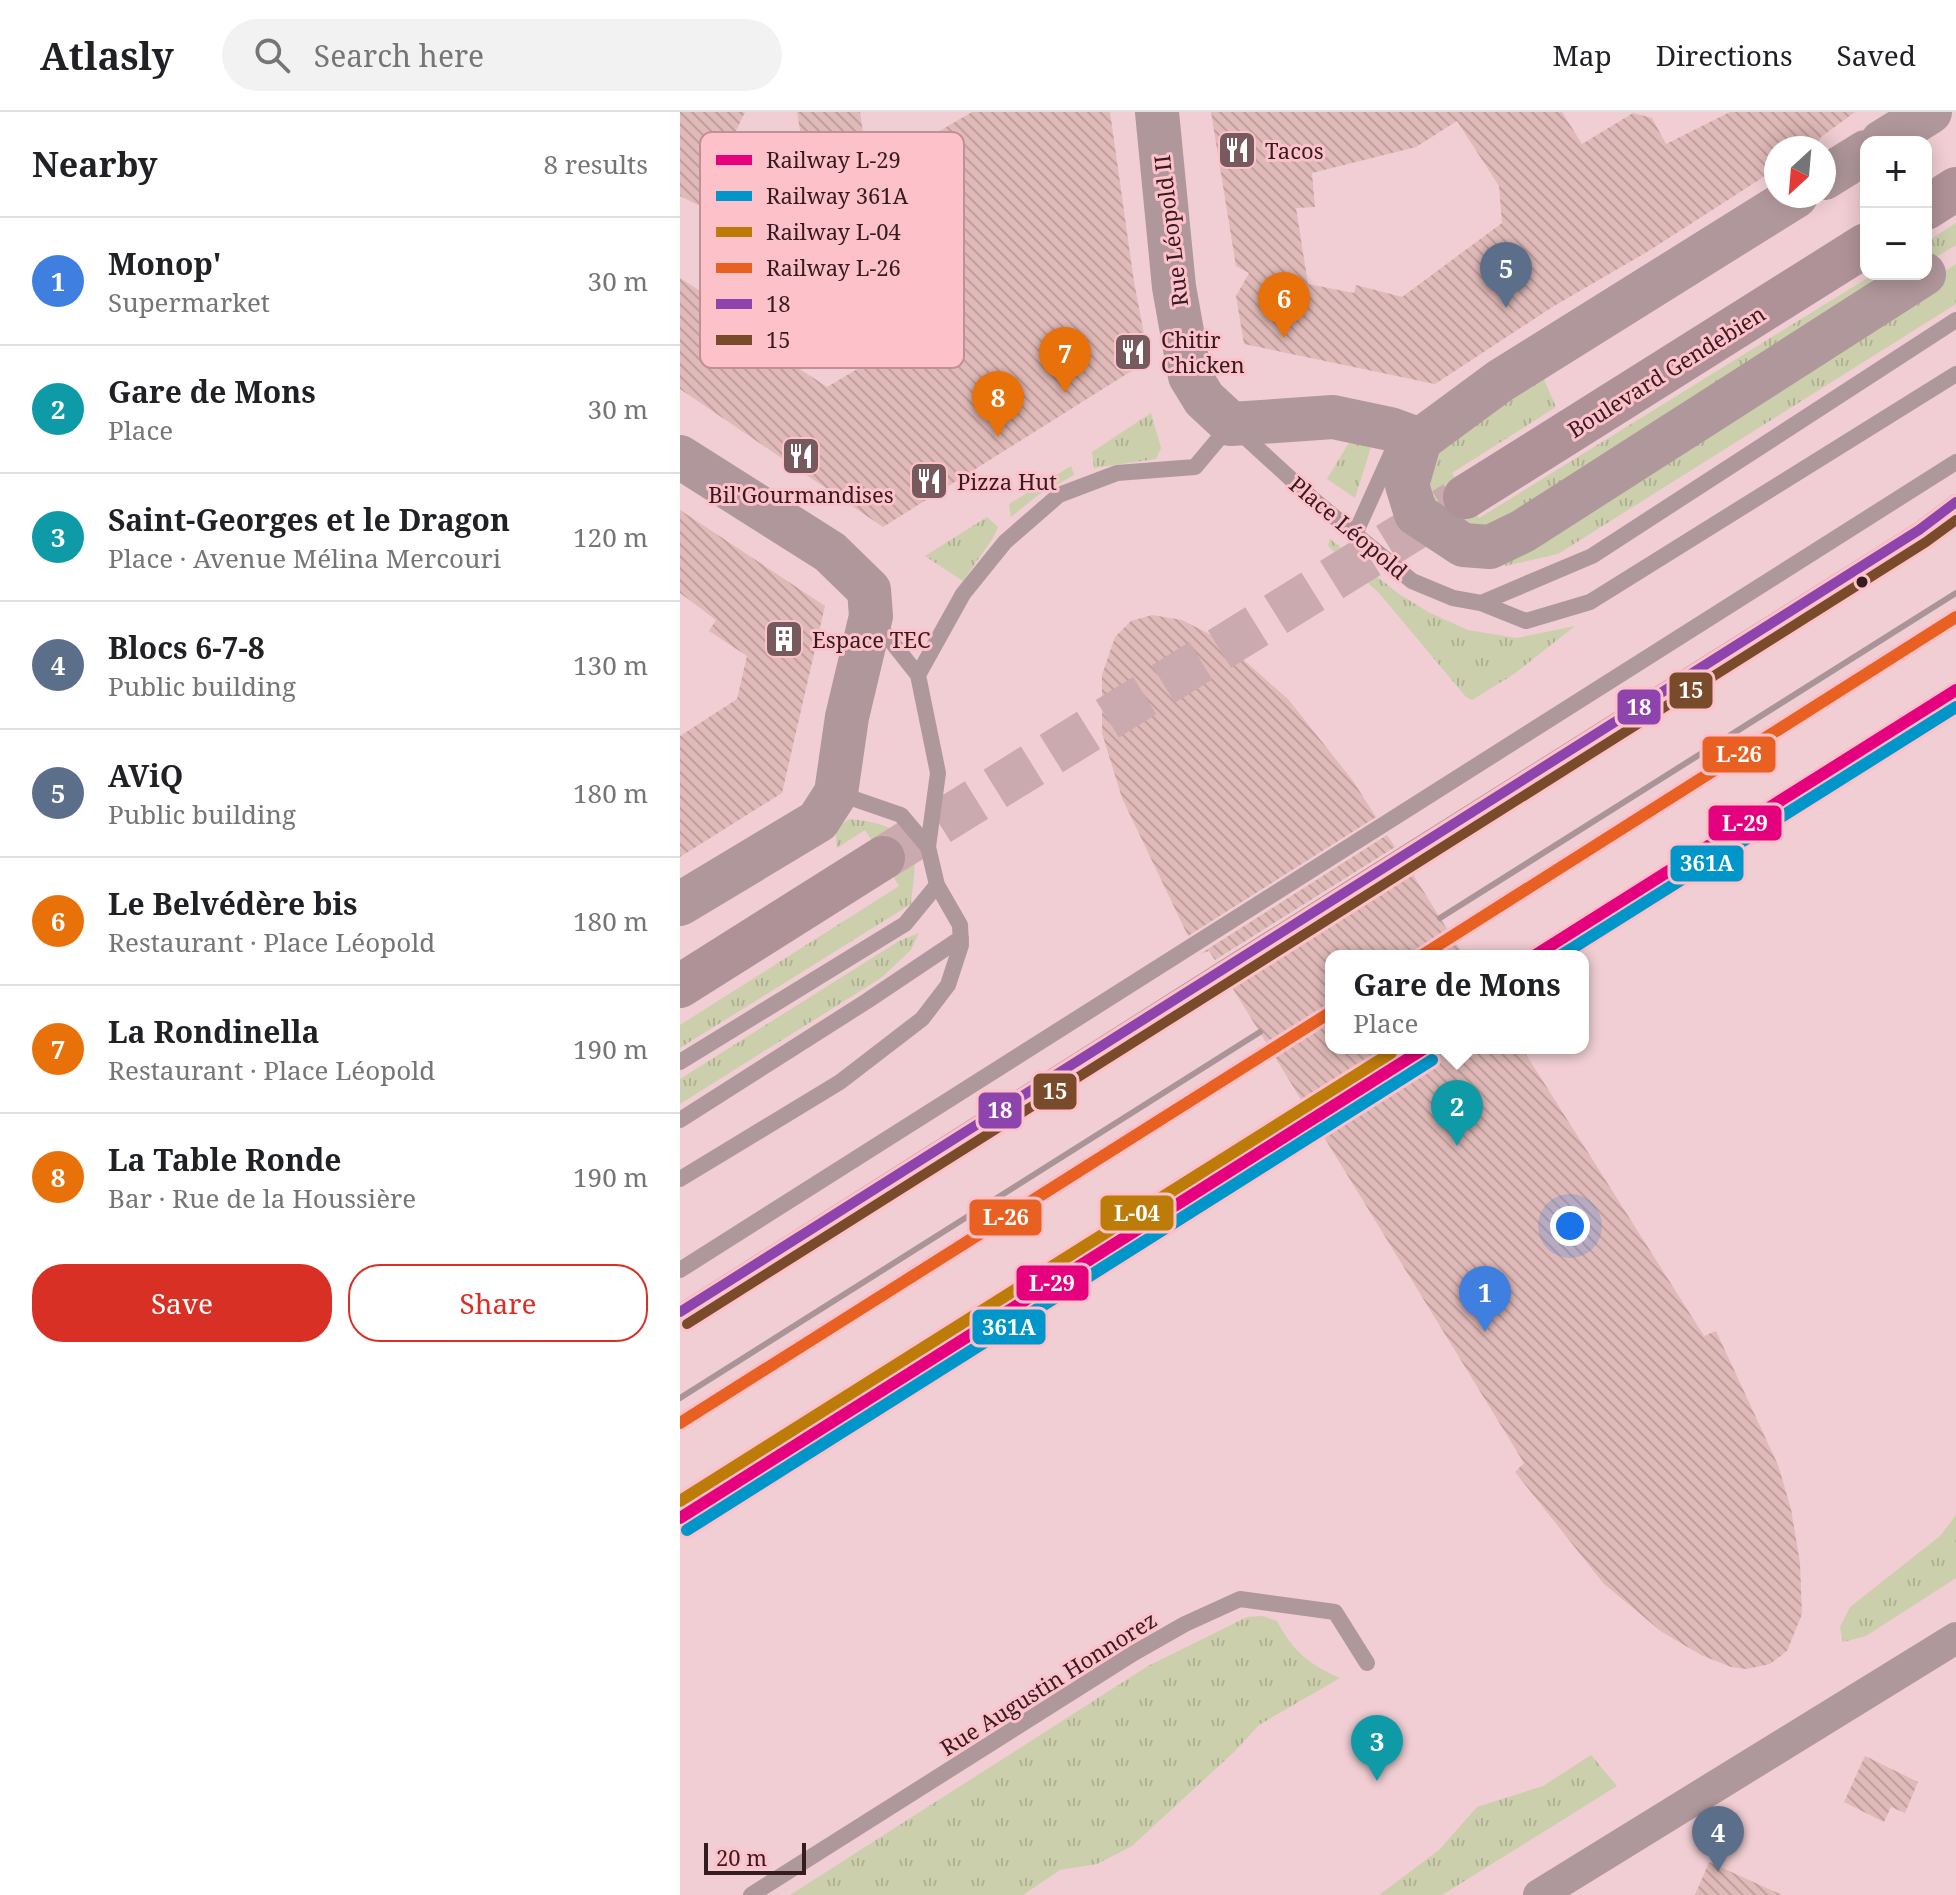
<!DOCTYPE html>
<html lang="en">
<head>
<meta charset="utf-8">
<style>
  :root { --surface:#fff; --page:#f2f2f2; --text:#202124; --muted:#757577; --line:#e0e0e0; --accent:#d93025 }
  body { margin:0; font-family:"Noto Serif",serif; background:var(--page); color:var(--text) }
  .controls { position:absolute; right:24px; top:24px; display:grid; overflow:hidden; border-radius:16px; box-shadow:0 4px 20px #0003 }
  .controls button { width:72px; height:72px; display:grid; place-items:center; padding:0; border:0; border-bottom:2px solid var(--line); background:var(--surface); color:var(--text); font:40px sans-serif }
  .compass { position:absolute; left:1084px; top:24px; width:72px; height:72px; border-radius:50%; background:var(--surface); box-shadow:0 4px 20px #0003; rotate:206deg }
  .scale { position:absolute; left:24px; bottom:20px; width:102px; box-sizing:border-box; padding-left:8px; border:4px solid #361b1f; border-top:0; font-size:22px; line-height:28px; white-space:nowrap; color:#361b1f; -webkit-text-stroke:6px #fdc1c9; paint-order:stroke }
  .you { position:absolute; left:890px; top:1114px; width:28px; height:28px; margin:-20px; border:6px solid #fff; border-radius:50%; background:#1a73e8; box-shadow:0 0 0 12px #1a73e833 }
  .badge { display:grid; place-items:center; width:52px; height:52px; border-radius:50%; background:var(--accent); color:#fff; font-size:26px; font-weight:700 }
  .pin { position:absolute; translate:-50% -66px; filter:drop-shadow(0 2px 4px #0008) }
  .pin::after { content:''; position:absolute; top:42px; width:28px; height:24px; background:inherit; clip-path:polygon(0 0,100% 0,50% 100%) }
  .popup { position:absolute; left:645px; top:838px; width:264px; height:104px; box-sizing:border-box; display:grid; place-content:center; border-radius:16px; background:var(--surface); filter:drop-shadow(0 2px 6px #0005); font-size:26px; white-space:nowrap; color:var(--muted) }
  .popup b { font-size:30px; color:var(--text) }
  .popup::after { content:''; position:absolute; left:50%; top:100%; margin-left:-16px; border:16px solid transparent; border-top-color:var(--surface) }
  .list { margin:0; padding:0; list-style:none }
  h2 { display:flex; justify-content:space-between; align-items:center; height:104px; margin:0; padding:0 32px; font-size:34px }
  h2 small { font-size:26px; font-weight:400; color:var(--muted) }
  .list li { display:grid; grid-template-columns:52px 1fr auto; gap:24px; align-items:center; box-sizing:border-box; height:128px; padding:0 32px; border-top:2px solid var(--line) }
  .list b { display:block; font-size:30px; white-space:nowrap }
  .list p { margin:0; font-size:26px; white-space:nowrap; color:var(--muted) }
  .list em { font-size:26px; font-style:normal; color:var(--muted) }
  .actions { display:flex; gap:16px; padding:24px 32px }
  .actions a { flex:1; padding:18px 0; border:2px solid var(--accent); border-radius:32px; text-align:center; font-size:28px; color:var(--accent) }
  .actions .main { background:var(--accent); color:#fff }
  .icon { flex:none; width:44px; height:44px; fill:none; stroke:currentColor; stroke-width:2; stroke-linecap:round; stroke-linejoin:round }
  .map { position:relative; flex:none; width:1276px; height:1783px; overflow:hidden }
  header { display:flex; align-items:center; gap:48px; box-sizing:border-box; height:112px; padding:0 40px; background:var(--surface); border-bottom:2px solid var(--line) }
  header strong { font-size:38px }
  nav { display:flex; gap:44px; margin-inline-start:auto; font-size:28px }
  .search { width:560px; height:72px; background:var(--page); display:flex; align-items:center; gap:20px; box-sizing:border-box; padding:0 28px; border-radius:44px; color:var(--muted); font-size:30px }
  main { display:flex }
  aside { flex:1; background:var(--surface) }
  .map>svg:first-child { display:block }
  .grass { fill:url(#grass-tufts) }
  .building { fill:url(#building-back-hatch); fill-rule:evenodd }
  .lines { fill:none; stroke-linecap:round; stroke-linejoin:round }
  .highway-tunnel { stroke:#cbaaaf; stroke-width:44; stroke-dasharray:44 22; stroke-linecap:butt }
  .lane { stroke:#af989c; stroke-width:16 }
  .street { stroke:#af989c; stroke-width:32 }
  .secondary { stroke:#b0979b; stroke-width:44 }
  .highway { stroke:#af9298; stroke-width:44 }
  .rail { stroke:#ab9498; stroke-width:6 }
  .bus-1-casing { stroke:#fdc1c9; stroke-width:16 }
  .bus-2-casing { stroke:#fdc1c9; stroke-width:16 }
  .bus-1 { stroke:#8e44ad; stroke-width:10 }
  .bus-2 { stroke:#7a4b2a; stroke-width:10 }
  .rail-1-casing { stroke:#fdc1c9; stroke-width:18 }
  .rail-2-casing { stroke:#fdc1c9; stroke-width:18 }
  .rail-3-casing { stroke:#fdc1c9; stroke-width:18 }
  .rail-4-casing { stroke:#fdc1c9; stroke-width:18 }
  .rail-1 { stroke:#e5007d; stroke-width:12 }
  .rail-2 { stroke:#0096ca; stroke-width:12 }
  .rail-3 { stroke:#bd7c09; stroke-width:12 }
  .rail-4 { stroke:#e96122; stroke-width:12 }
  .bus-dot { fill:#361b1f; stroke:#fdc1c9; stroke-width:3 }
  .labels { text-anchor:middle; dominant-baseline:central; stroke-width:6; stroke-linejoin:round; paint-order:stroke }
  .poi-label { font-size:22px; fill:#361b1f; stroke:#fdc1c9; text-anchor:start }
  .street-label { font-size:22px; fill:#361b1f; stroke:#fdc1c9 }
  .key { fill:#fdc1c9; stroke:#c18f96; stroke-width:2 }
  .key-label { font-size:22px; fill:#361b1f }
  .line-badge { stroke:#fdc1c9; stroke-width:3 }
  .badge-label { font-size:22px; text-anchor:middle; font-weight:bold; fill:#fff }
</style>
</head>
<body>
<header>
<strong>Atlasly</strong>
<div class="search"><svg class="icon" aria-label="search" viewBox="0 0 24 24"><circle cx="10" cy="10" r="6"/><path d="M15 15l6 6"/></svg>Search here</div>
<nav><a>Map</a><a>Directions</a><a>Saved</a></nav>
</header>
<main>
<aside>
<h2>Nearby<small>8 results</small></h2>
<ul class="list">
<li><span class="badge" style="background:#3f7fe0">1</span><div><b>Monop'</b><p>Supermarket</p></div><em>30 m</em></li>
<li><span class="badge" style="background:#0f9aa8">2</span><div><b>Gare de Mons</b><p>Place</p></div><em>30 m</em></li>
<li><span class="badge" style="background:#0f9aa8">3</span><div><b>Saint-Georges et le Dragon</b><p>Place · Avenue Mélina Mercouri</p></div><em>120 m</em></li>
<li><span class="badge" style="background:#5c6f8a">4</span><div><b>Blocs 6-7-8</b><p>Public building</p></div><em>130 m</em></li>
<li><span class="badge" style="background:#5c6f8a">5</span><div><b>AViQ</b><p>Public building</p></div><em>180 m</em></li>
<li><span class="badge" style="background:#e8710a">6</span><div><b>Le Belvédère bis</b><p>Restaurant · Place Léopold</p></div><em>180 m</em></li>
<li><span class="badge" style="background:#e8710a">7</span><div><b>La Rondinella</b><p>Restaurant · Place Léopold</p></div><em>190 m</em></li>
<li><span class="badge" style="background:#e8710a">8</span><div><b>La Table Ronde</b><p>Bar · Rue de la Houssière</p></div><em>190 m</em></li>
</ul>
<div class="actions"><a class="main">Save</a><a>Share</a></div>
</aside>
<div class="map">
<svg width="1276" height="1783" viewBox="0 0 1276 1783">
  <defs>
    <pattern id="grass-tufts" width="24" height="20" patternUnits="userSpaceOnUse" patternTransform="scale(2)"><rect width="24" height="20" fill="#cccfac"/><path d="M3 7l-1-3M5 7V3M7 7l1-3M15 17l-1-3M17 17v-4M19 17l1-3" fill="none" stroke="#b0b194"/></pattern>
    <pattern id="building-back-hatch" width="6" height="6" patternUnits="userSpaceOnUse" patternTransform="scale(2)"><rect width="6" height="6" fill="#e0bab8"/><path d="M-1 5l2 2M0 0l6 6M5-1l2 2" fill="none" stroke="#c19f9e"/></pattern>
  </defs>
  <rect width="100%" height="100%" fill="#f0ced3"/>
  <path class="grass" d="M1276,111v22l-30,18v-21z
    M1276,152v40l-398,250 -53,12 5,-12z
    M1194,162h35l-421,264 -58,-40 -2,-37 114,-86 14,32 -104,66 27,45z
    M471,301l10,35 -5,11 -62,9 -2,-16z
    M673,324l19,8 -17,54 -28,-19z
    M391,354l3,9 -37,21 -26,21 -2,-13z
    M307,405l11,10 -5,11 -30,43 -38,-25z
    M650,427l69,55 31,19 38,17 49,8 58,-12 -61,48 -42,26 -6,-3 -87,-104 -51,-47z
    M169,707c24,2 56,8 64,34 4,15 -1,36 -2,51l-231,144v-23l219,-139 -34,-56 -28,18 -2,-19z
    M239,821l-8,17 -30,28 -201,126v-25l219,-138z
    M1276,1403v63l-90,58 -23,6 -3,-15 10,-20 90,-71z
    M583,1504l14,5c16,30 31,43 63,57l-81,47 -24,26 -103,95 -35,18 -37,6 -37,25h-233l358,-229 99,-49z
    M911,1643l26,31 -175,109h-63l60,-45 38,-43 66,-21z"/>
  <path class="building" d="M0,0h65l-45,94 -20,-10z
    M117,0h63l9,60 103,-60h138l24,170 15,78 -266,167 -203,-138v-111l50,32 5,-7 4,4 5,-5 26,16 41,-42 14,7 -2,-15 39,-26 -28,-43 -22,4zM164,196l32,50 -49,29 -42,-28z
    M531,0h351l20,32 51,-31 19,5 14,26 64,-32h125l-34,25 -7,11h-38v21l-129,83 -93,54 -119,78 -191,-40 -8,-48 13,-23 -13,-7zM777,9l42,65 3,37 -100,74 -46,-12 -2,8 -46,-9 -12,-76 19,-1 -3,-34 104,-26z
    M0,398l145,96 -43,187 -102,64v-121l57,-37 10,-43 -38,-25 7,-11 -36,-27z
    M472,503l30,5 39,20 67,59 65,82 23,36 -188,119 -66,-138 -20,-65v-58l13,-38 16,-16z
    M707,723l8,12 -180,113 -6,-9 -9,3z
    M727,753l57,91h-133v92h191l182,288 12,-5 62,134 13,44 9,54 2,51 -15,37 -17,13 -24,5 -15,-2 -30,-12 -39,-23 -58,-48 -89,-112 9,-9 -297,-484z
    M1185,1644l53,26 -13,31 -14,-6 -7,15 -40,-20z
    M1029,1750l73,33h-87z"/>
  <g class="lines">
    <path class="highway-tunnel" d="M203,746l572,-355"/>
    <path class="lane" d="M675,422l37,-82 19,-8
      M801,491l111,-47 364,-236
      M196,510l42,53 20,98 -10,74
      M238,563l45,-81 42,-52 54,-47 58,-22 78,-6 36,-43 84,77 97,80 41,17 28,5 45,18 64,-19 366,-228
      M0,950l225,-138 32,-39
      M0,1008l187,-119 94,-63
      M0,1067l160,-97 82,-63 26,-34 13,-40 -1,-20 -23,-40 -9,-38 -27,-32 -64,-22
      M0,1158l1276,-808
      M0,1200c414,-260 824,-524 1239,-782l37,-28
      M71,1783l383,-242 51,-29 55,-25 95,13 32,51"/>
    <path class="street" d="M859,1783l417,-257"/>
    <path class="secondary" d="M477,0l17,175 16,89 14,23 27,25 102,-7 57,12 30,11
      M1202,30l48,-30
      M1144,66l42,-26
      M1116,84l-296,185 -80,59 -13,45 9,29 47,31 27,2 33,-16 401,-257
      M0,345l150,95 39,38 2,26 -24,101 -11,76 -18,28 -138,83"/>
    <path class="highway" d="M1246,96l30,-19
      M785,385l401,-252
      M0,874l203,-128"/>
    <path class="rail" d="M760,806l516,-325
      M0,1286l580,-366"/>
    <defs>
      <path id="bus-1" d="M0,1200l1239,-782 37,-28"/>
      <path id="bus-2" d="M7,1212l1239,-782 30,-22"/>
    </defs>
    <use href="#bus-1" class="bus-1-casing"/>
    <use href="#bus-2" class="bus-2-casing"/>
    <use href="#bus-1" class="bus-1"/>
    <use href="#bus-2" class="bus-2"/>
    <defs>
      <path id="rail-1" d="M854,844l422,-266
        M0,1406l745,-470"/>
      <path id="rail-2" d="M880,844l396,-249
        M7,1418l745,-470"/>
      <path id="rail-3" d="M0,1389l711,-448"/>
      <path id="rail-4" d="M741,844l535,-339
        M0,1311l651,-411"/>
    </defs>
    <use href="#rail-1" class="rail-1-casing"/>
    <use href="#rail-2" class="rail-2-casing"/>
    <use href="#rail-3" class="rail-3-casing"/>
    <use href="#rail-4" class="rail-4-casing"/>
    <use href="#rail-1" class="rail-1"/>
    <use href="#rail-2" class="rail-2"/>
    <use href="#rail-3" class="rail-3"/>
    <use href="#rail-4" class="rail-4"/>
  </g>
  <defs>
    <symbol id="restaurant-square" viewBox="-11 -11 22 22"><rect x="-9" y="-9" width="18" height="18" rx="4" fill="#775a5e" stroke="#fdc1c9"/><path d="M-5-6h1v4h1v-4h1v4h1v-4h1v5L-1.5 .5V6h-2V.5L-5-1ZM5-6V6H3V1.5H1.5Q1.5-4 5-6Z" fill="#fff"/></symbol>
    <symbol id="building-square" viewBox="-11 -11 22 22"><rect x="-9" y="-9" width="18" height="18" rx="4" fill="#775a5e" stroke="#fdc1c9"/><path d="M-4-6H4V6H1V3H-1V6H-4ZM-2.5-4.3h1.7v1.8h-1.7ZM.8-4.3h1.7v1.8H.8ZM-2.5-1h1.7V.8h-1.7ZM.8-1h1.7V.8H.8Z" fill="#fff"/></symbol>
  </defs>
  <g fill-rule="evenodd">
    <use href="#restaurant-square" x="535" y="16" width="44" height="44"/>
    <use href="#restaurant-square" x="431" y="218" width="44" height="44"/>
    <use href="#restaurant-square" x="99" y="322" width="44" height="44"/>
    <use href="#restaurant-square" x="227" y="347" width="44" height="44"/>
    <use href="#building-square" x="82" y="505" width="44" height="44"/>
  </g>
  <circle class="bus-dot" cx="1182" cy="470" r="7"/>
  <g class="labels">
    <g class="poi-label">
      <text x="585" y="38">Tacos</text>
      <text x="481" y="227">Chitir<tspan x="481" dy="25">Chicken</tspan></text>
      <text x="277" y="369">Pizza Hut</text>
      <text x="121" y="382" text-anchor="middle">Bil'Gourmandises</text>
      <text x="132" y="527">Espace TEC</text>
    </g>
    <g class="street-label">
      <text transform="translate(490 119) rotate(-97)">Rue Léopold II</text>
      <text transform="translate(986 259) rotate(-32)">Boulevard Gendebien</text>
      <text transform="translate(669 415) rotate(40)">Place Léopold</text>
      <text transform="translate(368 1571) rotate(-32)">Rue Augustin Honnorez</text>
    </g>
  </g>
  <rect x="20" y="20" width="264" height="236" rx="12" class="key"/>
  <rect x="36" y="43" width="36" height="10" fill="#e5007d"/>
  <rect x="36" y="79" width="36" height="10" fill="#0096ca"/>
  <rect x="36" y="115" width="36" height="10" fill="#bd7c09"/>
  <rect x="36" y="151" width="36" height="10" fill="#e96122"/>
  <rect x="36" y="187" width="36" height="10" fill="#8e44ad"/>
  <rect x="36" y="223" width="36" height="10" fill="#7a4b2a"/>
  <g class="key-label">
    <text x="86" y="56">Railway L-29</text>
    <text x="86" y="92">Railway 361A</text>
    <text x="86" y="128">Railway L-04</text>
    <text x="86" y="164">Railway L-26</text>
    <text x="86" y="200">18</text>
    <text x="86" y="236">15</text>
  </g>
  <g class="line-badge">
    <rect x="988" y="559" width="46" height="39" rx="8" fill="#7a4b2a"/>
    <rect x="936" y="576" width="46" height="38" rx="8" fill="#8e44ad"/>
    <rect x="1021" y="623" width="76" height="39" rx="8" fill="#e96122"/>
    <rect x="1027" y="692" width="76" height="38" rx="8" fill="#e5007d"/>
    <rect x="989" y="732" width="76" height="39" rx="8" fill="#0096ca"/>
    <rect x="352" y="960" width="46" height="39" rx="8" fill="#7a4b2a"/>
    <rect x="297" y="979" width="46" height="39" rx="8" fill="#8e44ad"/>
    <rect x="419" y="1082" width="76" height="38" rx="8" fill="#bd7c09"/>
    <rect x="288" y="1086" width="75" height="39" rx="8" fill="#e96122"/>
    <rect x="335" y="1152" width="75" height="38" rx="8" fill="#e5007d"/>
    <rect x="291" y="1196" width="76" height="38" rx="8" fill="#0096ca"/>
  </g>
  <g class="badge-label">
    <text x="1011" y="586">15</text>
    <text x="959" y="603">18</text>
    <text x="1059" y="650">L-26</text>
    <text x="1065" y="719">L-29</text>
    <text x="1027" y="759">361A</text>
    <text x="375" y="987">15</text>
    <text x="320" y="1006">18</text>
    <text x="457" y="1109">L-04</text>
    <text x="326" y="1113">L-26</text>
    <text x="372" y="1179">L-29</text>
    <text x="329" y="1223">361A</text>
  </g>
</svg>
<div class="controls">
<button>+</button>
<button>−</button>
</div>
<svg class="compass" viewBox="-18 -18 36 36"><path d="M0-13l5 13h-10z" fill="#e53935"/><path d="M0 13l5-13h-10z" fill="#757577"/></svg>
<div class="scale">20 m</div>
<div class="you"></div>
<div class="pin badge" style="left:805px;top:1220px;background:#3f7fe0">1</div>
<div class="pin badge" style="left:777px;top:1034px;background:#0f9aa8">2</div>
<div class="popup"><b>Gare de Mons</b>Place</div>
<div class="pin badge" style="left:697px;top:1669px;background:#0f9aa8">3</div>
<div class="pin badge" style="left:1038px;top:1760px;background:#5c6f8a">4</div>
<div class="pin badge" style="left:826px;top:196px;background:#5c6f8a">5</div>
<div class="pin badge" style="left:604px;top:226px;background:#e8710a">6</div>
<div class="pin badge" style="left:385px;top:281px;background:#e8710a">7</div>
<div class="pin badge" style="left:318px;top:325px;background:#e8710a">8</div>
</div>
</main>
</body>
</html>
